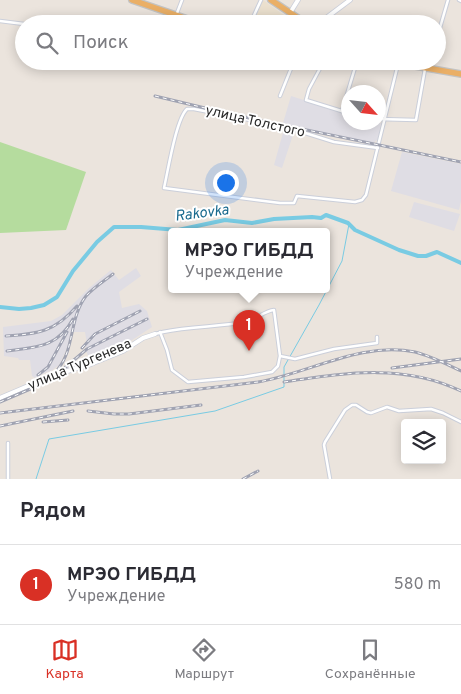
<!DOCTYPE html>
<html lang="ru">
<head>
<meta charset="utf-8">
<style>
  :root { --surface:#fff; --page:#f2f2f3; --text:#2b2b33; --muted:#7c7c81; --line:#e1e1e2; --accent:#d93025 }
  body { margin:0; font-family:Overpass,sans-serif; background:var(--page); color:var(--text) }
  .controls { position:absolute; right:15px; bottom:15px; display:grid; overflow:hidden; border-radius:5px; box-shadow:0 2px 12px #0003 }
  .controls button { width:45px; height:45px; display:grid; place-items:center; padding:0; border:0; border-bottom:1px solid var(--line); background:var(--surface); color:var(--text); font:25px sans-serif }
  .compass { position:absolute; left:341px; top:85px; width:45px; height:45px; border-radius:50%; background:var(--surface); box-shadow:0 2px 12px #0003; rotate:117deg }
  .you { position:absolute; left:225px; top:182px; width:18px; height:18px; margin:-12px; border:4px solid #fff; border-radius:50%; background:#1a73e8; box-shadow:0 0 0 8px #1a73e833 }
  .badge { display:grid; place-items:center; width:32px; height:32px; border-radius:50%; background:var(--accent); color:#fff; font-size:16px; font-weight:700 }
  .pin { position:absolute; translate:-50% -41px; filter:drop-shadow(0 1px 2px #0008) }
  .pin::after { content:''; position:absolute; top:26px; width:18px; height:15px; background:inherit; clip-path:polygon(0 0,100% 0,50% 100%) }
  .popup { position:absolute; left:168px; top:228px; width:162px; height:65px; box-sizing:border-box; display:grid; place-content:center; border-radius:5px; background:var(--surface); filter:drop-shadow(0 1px 4px #0005); font-size:16px; white-space:nowrap; color:var(--muted) }
  .popup b { font-size:19px; color:var(--text) }
  .popup::after { content:''; position:absolute; left:50%; top:100%; margin-left:-10px; border:10px solid transparent; border-top-color:var(--surface) }
  .list { margin:0; padding:0; list-style:none }
  h2 { display:flex; justify-content:space-between; align-items:center; height:65px; margin:0; padding:0 20px; font-size:21px }
  h2 small { font-size:16px; font-weight:400; color:var(--muted) }
  .list li { display:grid; grid-template-columns:32px 1fr auto; gap:15px; align-items:center; box-sizing:border-box; height:80px; padding:0 20px; border-top:1px solid var(--line) }
  .list b { display:block; font-size:19px; white-space:nowrap }
  .list p { margin:0; font-size:16px; white-space:nowrap; color:var(--muted) }
  .list em { font-size:16px; font-style:normal; color:var(--muted) }
  .icon { flex:none; width:28px; height:28px; fill:none; stroke:currentColor; stroke-width:2; stroke-linecap:round; stroke-linejoin:round }
  .map { position:relative; flex:none; width:461px; height:479px; overflow:hidden }
  .search { position:absolute; background:var(--surface); box-shadow:0 2px 12px #0003; left:15px; right:15px; top:15px; height:55px; display:flex; align-items:center; gap:12px; box-sizing:border-box; padding:0 18px; border-radius:28px; color:var(--muted); font-size:19px }
  .sheet { height:145px; background:var(--surface) }
  nav { display:flex; justify-content:space-around; align-items:center; box-sizing:border-box; height:70px; border-top:1px solid var(--line); background:var(--surface); font-size:14px; color:var(--muted) }
  nav a { display:grid; justify-items:center; gap:2px }
  nav .on { color:var(--accent) }
  .map>svg:first-child { display:block }
  .industrial { fill:#dfdde4 }
  .education { fill:#ebe0ce }
  .green { fill:#b5dc9e }
  .lines { fill:none; stroke-linecap:round; stroke-linejoin:round }
  .stream { stroke:#79cbe3; stroke-width:1 }
  .river { stroke:#79cbe3; stroke-width:4 }
  .minor-casing { stroke:#cbcfda; stroke-width:4.5 }
  .tertiary-casing { stroke:#cbcfda; stroke-width:5.5 }
  .trunk-casing { stroke:#c3c3c3; stroke-width:8 }
  .minor { stroke:#fff; stroke-width:2.5 }
  .tertiary { stroke:#fff; stroke-width:4 }
  .trunk { stroke:#eaaf66; stroke-width:5.5 }
  .rail-casing { stroke:#a0a3b2; stroke-width:3 }
  .rail { stroke:#fff; stroke-width:1; stroke-dasharray:4; stroke-linecap:butt }
  .labels { text-anchor:middle; dominant-baseline:central; stroke-width:4; stroke-linejoin:round; paint-order:stroke }
  .street-label { font-size:14px; fill:#2a2a2a; stroke:#fff }
  .water-label { font-size:15px; font-style:italic; fill:#196a8e; stroke:#fff }
</style>
</head>
<body>
<div class="map">
<svg width="461" height="479" viewBox="0 0 461 479">
  <rect width="100%" height="100%" fill="#ebe4dd"/>
  <path class="industrial" d="M291,96l57,18v8l33,1 -3,16 -6,5 -89,-21z
    M284,129l10,3 -12,36 -8,-3z
    M402,152l59,12v37l-2,9 -68,-19z
    M414,202l46,12 -6,17 -45,-14z
    M136,268l5,8 -22,16 3,16 17,-4 8,7 5,16 -29,19 -33,14 -5,-11 2,-5 -2,-12h-14l-4,16 -8,17 -8,6 -4,1 -12,6 -3,-2 -2,-16h-11l-1,-2 -14,-2 -1,-29 48,-6 11,-6 27,-27 22,-18 8,10z"/>
  <path class="education" d="M263,0l25,18 -2,6h-34z"/>
  <path class="green" d="M0,142l86,30 -20,58 -66,3z"/>
  <g class="lines">
    <path class="stream" d="M36,479l13,-40 166,-28 69,-24v-20l35,-62 23,-44 7,-37"/>
    <path class="river" d="M0,307l19,2 12,-1 13,-3 13,-8 16,-26 24,-29 17,-15h27l37,3 47,-10 27,3 22,-4 38,-2 9,1 5,-3 22,8 7,7 44,20 19,6h8l11,-4 24,11"/>
    <defs>
      <path id="minor" d="M459,0l2,1
        M177,13l5,-13
        M0,21l24,3
        M250,24l11,-24
        M437,38l11,-38
        M324,61l-15,28 -3,11 42,13
        M280,96l14,-35
        M342,111l15,-50
        M378,119l38,1 9,-51
        M378,148l-44,-6 -48,-15 -92,-18h-7c-11,10 -19,62 -23,79l116,15h14l3,-7 58,6 7,-2 4,-5 32,-131
        M155,334l8,-2c28,-6 55,-5 82,-10 11,-2 19,-11 29,-12l6,46 -2,10 -6,6 -28,5 -56,5 -16,-12 -5,-20 -7,-18
        M280,356l15,3 39,-10 43,-6v-6
        M8,479v-36
        M330,479l-6,-34 1,-3 20,-32 7,-5h4l11,7 4,1 16,-6 12,4 32,-2 12,4 18,9"/>
      <path id="tertiary" d="M290,13l8,-13
        M318,24l32,-24
        M0,398l54,-23 37,-11 32,-13 20,-13 12,-4"/>
      <path id="trunk" d="M132,0l70,24
        M271,0l36,24
        M387,61l74,13"/>
    </defs>
    <use href="#minor" class="minor-casing"/>
    <use href="#tertiary" class="tertiary-casing"/>
    <use href="#trunk" class="trunk-casing"/>
    <use href="#minor" class="minor"/>
    <use href="#tertiary" class="tertiary"/>
    <use href="#trunk" class="trunk"/>
    <defs>
      <path id="rail" d="M155,96l75,18 231,48
        M6,336c31,-2 49,-4 71,-30
        M82,348l13,-14 45,-23
        M7,351c29,-4 50,-3 66,-32
        M392,368l69,-9
        M58,369c17,-21 11,-51 28,-73 7,-8 18,-15 27,-22
        M38,375l10,-8 19,-35
        M284,382c61,-9 119,-19 177,9
        M0,402l49,-21 38,-32 60,-30
        M88,411l26,3h15l72,-9
        M0,413l258,-31c52,-9 103,-41 157,-30 16,4 31,12 46,19
        M43,422l25,-2
        M0,426l73,-15
        M243,479l15,-8"/>
    </defs>
    <use href="#rail" class="rail-casing"/>
    <use href="#rail" class="rail"/>
  </g>
  <g class="labels">
    <g class="street-label">
      <text transform="translate(255 122) rotate(13)">улица Толстого</text>
      <text transform="translate(80 365) rotate(-23)">улица Тургенева</text>
    </g>
    <g class="water-label">
      <text transform="translate(202 214) rotate(-7)">Rakovka</text>
    </g>
  </g>
</svg>
<div class="controls">
<button><svg class="icon" aria-label="layers" viewBox="0 0 24 24"><path d="M12 4l9 5-9 5-9-5zM3 14l9 5 9-5"/></svg></button>
</div>
<svg class="compass" viewBox="-18 -18 36 36"><path d="M0-13l5 13h-10z" fill="#e53935"/><path d="M0 13l5-13h-10z" fill="#7c7c81"/></svg>
<div class="you"></div>
<div class="pin badge" style="left:249px;top:351px">1</div>
<div class="popup"><b>МРЭО ГИБДД</b>Учреждение</div>
<div class="search"><svg class="icon" aria-label="search" viewBox="0 0 24 24"><circle cx="10" cy="10" r="6"/><path d="M15 15l6 6"/></svg>Поиск</div>
</div>
<section class="sheet">
<h2>Рядом<small></small></h2>
<ul class="list">
<li><span class="badge">1</span><div><b>МРЭО ГИБДД</b><p>Учреждение</p></div><em>580 m</em></li>
</ul>
</section>
<nav>
<a class="on"><svg class="icon" aria-label="map" viewBox="0 0 24 24"><path d="M3 6l6-2 6 2 6-2v14l-6 2-6-2-6 2zM9 4v14M15 6v14"/></svg>Карта</a>
<a><svg class="icon" aria-label="directions" viewBox="0 0 24 24"><path d="M12 3l9 9-9 9-9-9zM9 14v-3h6M13 9l2 2-2 2"/></svg>Маршрут</a>
<a><svg class="icon" aria-label="saved" viewBox="0 0 24 24"><path d="M7 4h10v16l-5-4-5 4z"/></svg>Сохранённые</a>
</nav>
</body>
</html>
